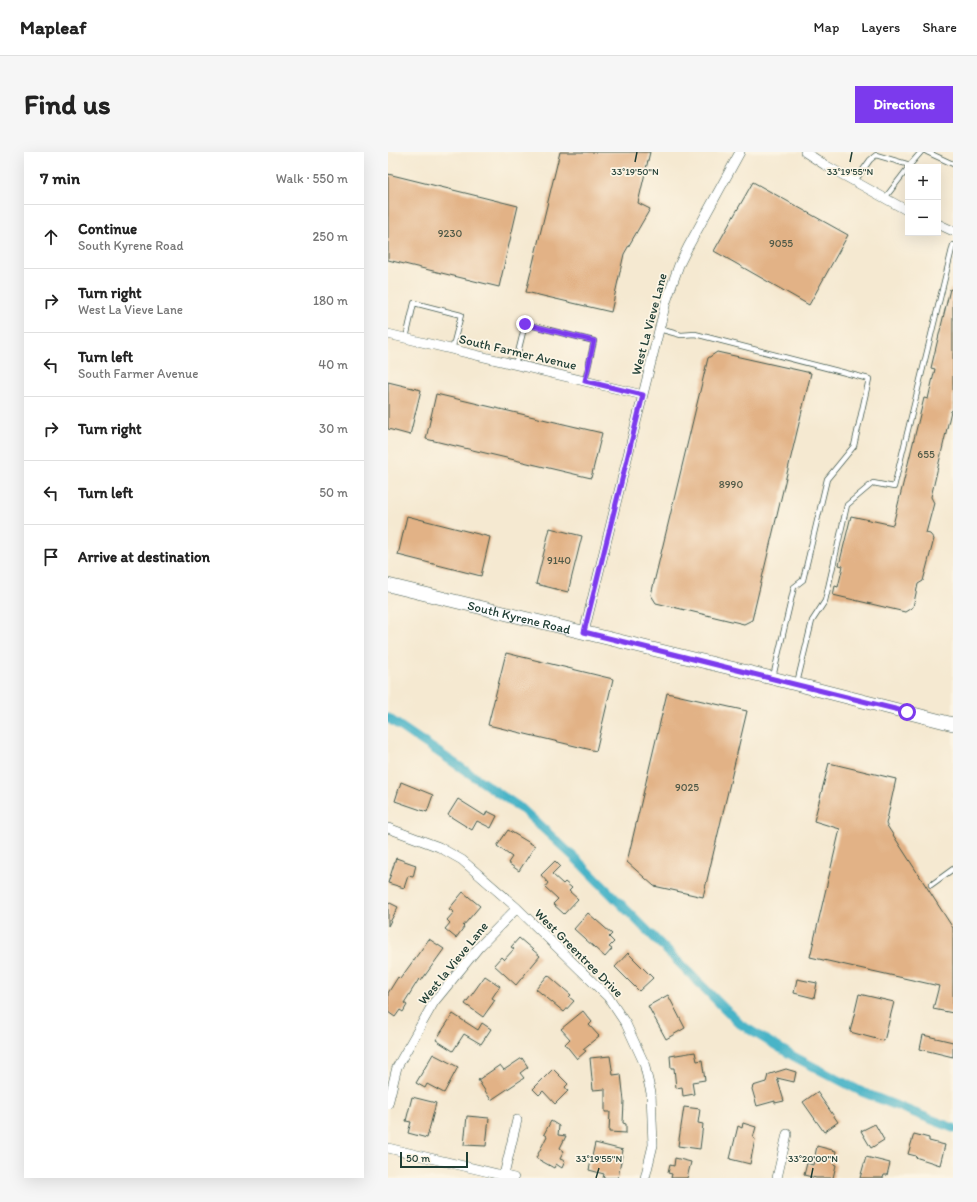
<!DOCTYPE html>
<html lang="en">
<head>
<meta charset="utf-8">
<style>
  :root { --surface:#fff; --page:#f6f6f6; --text:#222; --muted:#767676; --line:#e0e0e0; --accent:#7c3aed }
  body { margin:0; font-family:Itim,sans-serif; background:var(--page); color:var(--text) }
  .controls { position:absolute; right:12px; top:12px; display:grid; overflow:hidden; border-radius:0px; box-shadow:0 4px 16px #0002 }
  .controls button { width:36px; height:36px; display:grid; place-items:center; padding:0; border:0; border-bottom:1px solid var(--line); background:var(--surface); color:var(--text); font:20px sans-serif }
  .scale { position:absolute; left:12px; bottom:10px; width:68px; box-sizing:border-box; padding-left:4px; border:2px solid #1f3d34; border-top:0; font-size:11px; line-height:14px; white-space:nowrap; color:#1f3d34; -webkit-text-stroke:3px #fcf5e5; paint-order:stroke }
  .stop { position:absolute; width:12px; height:12px; margin:-9px; border:3px solid #7c3aed; border-radius:50%; background:#fff }
  .stop.end { background:#7c3aed; border-color:#fff; box-shadow:0 1px 4px #0008 }
  .list { margin:0; padding:0; list-style:none }
  h2 { display:flex; justify-content:space-between; align-items:center; height:52px; margin:0; padding:0 16px; font-size:17px }
  h2 small { font-size:13px; font-weight:400; color:var(--muted) }
  .list li { display:grid; grid-template-columns:26px 1fr auto; gap:12px; align-items:center; box-sizing:border-box; height:64px; padding:0 16px; border-top:1px solid var(--line) }
  .list b { display:block; font-size:15px; white-space:nowrap }
  .list p { margin:0; font-size:13px; white-space:nowrap; color:var(--muted) }
  .list em { font-size:13px; font-style:normal; color:var(--muted) }
  .icon { flex:none; width:22px; height:22px; fill:none; stroke:currentColor; stroke-width:2; stroke-linecap:round; stroke-linejoin:round }
  .map { position:relative; flex:none; width:565px; height:1026px; overflow:hidden; border-radius:0px }
  header { display:flex; align-items:center; gap:24px; box-sizing:border-box; height:56px; padding:0 20px; background:var(--surface); border-bottom:1px solid var(--line) }
  header strong { font-size:19px }
  nav { display:flex; gap:22px; margin-inline-start:auto; font-size:14px }
  .intro { display:flex; align-items:center; justify-content:space-between; box-sizing:border-box; height:96px; padding:0 24px }
  h1 { margin:0; font-size:28px }
  .button { padding:10px 18px; border-radius:0px; background:var(--accent); color:#fff; font-size:14px; font-weight:700 }
  main { display:flex; gap:24px; padding:0 24px }
  aside { flex:1; background:var(--surface); border-radius:0px; box-shadow:0 4px 16px #0002 }
  .map>svg:first-child { display:block }
  .lines { fill:none; stroke-linecap:round; stroke-linejoin:round }
  .canal { stroke:#49b4c7; stroke-width:9 }
  .building { fill:#e2b286 }
  .lane-casing { stroke:#3f574c; stroke-width:6 }
  .street-casing { stroke:#3f574c; stroke-width:10 }
  .secondary-casing { stroke:#3f574c; stroke-width:14 }
  .lane { stroke:#fff; stroke-width:4.5 }
  .street { stroke:#fff; stroke-width:9 }
  .secondary { stroke:#fff; stroke-width:13 }
  .route { stroke:#7c3aed; stroke-width:5 }
  .ticks { fill:none; stroke:#1f3d34; stroke-width:1.5 }
  .labels { text-anchor:middle; dominant-baseline:central; stroke-width:3.5; stroke-linejoin:round; paint-order:stroke }
  .number-label { font-size:11px; fill:#505a48 }
  .street-label { font-size:13px; fill:#1f3d34; stroke:#fcf5e5 }
  .ticks-label { font-size:10px; text-anchor:middle; fill:#1f3d34; stroke:#fcf5e5; stroke-width:3.5; stroke-linejoin:round; paint-order:stroke }
</style>
</head>
<body>
<header>
<strong>Mapleaf</strong>
<nav><a>Map</a><a>Layers</a><a>Share</a></nav>
</header>
<div class="intro"><h1>Find us</h1><a class="button">Directions</a></div>
<main>
<aside>
<h2>7 min<small>Walk · 550 m</small></h2>
<ul class="list">
<li><svg class="icon" aria-label="ahead" viewBox="0 0 24 24"><path d="M12 20V5M6 11l6-6 6 6"/></svg><div><b>Continue</b><p>South Kyrene Road</p></div><em>250 m</em></li>
<li><svg class="icon" aria-label="right" viewBox="0 0 24 24"><path d="M7 20v-9h11M14 6l5 5-5 5"/></svg><div><b>Turn right</b><p>West La Vieve Lane</p></div><em>180 m</em></li>
<li><svg class="icon" aria-label="left" viewBox="0 0 24 24"><path d="M17 20v-9H6M10 6l-5 5 5 5"/></svg><div><b>Turn left</b><p>South Farmer Avenue</p></div><em>40 m</em></li>
<li><svg class="icon" aria-label="right" viewBox="0 0 24 24"><path d="M7 20v-9h11M14 6l5 5-5 5"/></svg><div><b>Turn right</b></div><em>30 m</em></li>
<li><svg class="icon" aria-label="left" viewBox="0 0 24 24"><path d="M17 20v-9H6M10 6l-5 5 5 5"/></svg><div><b>Turn left</b></div><em>50 m</em></li>
<li><svg class="icon" aria-label="arrive" viewBox="0 0 24 24"><path d="M6 21V4h12l-3 4 3 4H6"/></svg><div><b>Arrive at destination</b></div></li>
</ul>
</aside>
<div class="map">
<svg width="565" height="1026" viewBox="0 0 565 1026">
  <rect width="100%" height="100%" fill="#fcf5e5"/>
  <filter id="ink" filterUnits="userSpaceOnUse"><feTurbulence type="fractalNoise" baseFrequency=".025" numOctaves="2"/><feDisplacementMap in="SourceGraphic" scale="8" xChannelSelector="R" yChannelSelector="G"/><feConvolveMatrix kernelMatrix="1 2 1 2 8 2 1 2 1" color-interpolation-filters="sRGB"/></filter>
  <filter id="wash" filterUnits="userSpaceOnUse"><feTurbulence type="fractalNoise" baseFrequency=".012" numOctaves="4" result="noise"/><feDisplacementMap in="SourceGraphic" scale="16" xChannelSelector="R" yChannelSelector="G"/><feGaussianBlur stdDeviation="0.9" result="paint"/><feColorMatrix in="noise" values="0 0 0 0 0 0 0 0 0 0 0 0 0 0 0 0 0 1.4 0 .05"/><feComposite in="paint" operator="in"/></filter>
  <g filter="url(#wash)">
    <rect width="100%" height="100%" fill="#f5e9d1"/>
    <g class="lines">
      <path class="canal" d="M0,566l134,91 53,49 165,166 53,32 69,36 91,36"/>
    </g>
    <g id="blocks">
      <path class="building" d="M172,0h90l-12,51 12,6 -26,45 -13,58 -85,-20z
        M0,22l130,32 -19,81 -111,-27z
        M365,30l95,53 -39,70 -95,-54z
        M562,137l3,1v120l-2,1 -20,86 3,6 -8,30 4,1 4,5 -11,42 -5,3 -5,23 -8,5 -72,-17 2,-9 3,1 5,-21 -4,-1 12,-49 42,9 31,-127 4,1 7,-30 -4,-1z
        M329,200l94,21 -59,247 -8,4 -88,-21 -5,-8 57,-237z
        M0,230l33,8 -11,45 -22,-6z
        M48,242l166,39 -11,45 -165,-39z
        M19,364l83,21 -9,39 -83,-21z
        M162,376l32,8 -14,56 -32,-8z
        M118,501l107,26 -17,72 -108,-26z
        M279,541l80,18 -44,186 -49,-11 -27,-24z
        M441,611l67,16 -10,45 67,104v85l-20,-4 6,-23 -129,-29 30,-128 -26,-8z
        M13,630l32,13 -6,17 -32,-11z
        M70,647l27,17 2,-5 10,5 -6,12 -14,-7 -5,9 -24,-15z
        M120,678l27,16 -16,25 -11,-8 4,-6 -15,-11z
        M8,706l20,7 -3,12 -5,-1 -4,12 -16,-5z
        M167,709l5,5 -8,8 11,10 2,-2 7,6 -3,3 9,8 -14,15 -11,-10 5,-5 -13,-12 3,-4 -7,-8z
        M75,740l17,14 -17,20 1,1 -8,11 -11,-9 5,-6 -3,-3 7,-8 -5,-3z
        M0,750l10,5 -10,19z
        M200,761l24,21 -3,3 5,5 -5,5 3,2 -7,8 -31,-28z
        M131,786l21,18 -24,29 -22,-20 7,-8 3,3 10,-11 -3,-2z
        M41,787l15,10 -23,32 -2,-2 -15,24 3,2 -4,7 -3,-2 -5,7 -7,-5v-19l10,-16 2,2z
        M240,801l25,25 -14,13 -24,-24z
        M160,823l23,20 -2,2 5,4 -10,11 -28,-23z
        M97,824l15,10 -8,12 3,2 -12,17 -18,-13z
        M409,827l20,4 -3,15 -20,-5z
        M471,842l35,8 -10,39 -34,-9z
        M280,843l17,33 -19,11 -18,-33z
        M195,859l9,11 -3,3 10,11 -16,13 3,2 -9,8 -12,-15 5,-5 -9,-10z
        M65,862l25,16 4,-7 9,6 -10,15 -17,-10 -11,17 -17,-11z
        M535,883l30,7v15l-33,-8z
        M307,900l2,9 5,-1 3,20 -13,2 2,12 -11,2 -1,-9 -6,1 -2,-20h-3l-1,-12z
        M45,902l25,13 -14,26 -17,-9 -2,4 -9,-5z
        M222,904l3,19 8,-1 3,27 -1,22 3,1v9l-17,-1 1,-20h-5v-23l-12,1 -3,-32z
        M134,906l6,9 -8,6 4,5 -33,22 -13,-20 22,-15 4,5z
        M165,917l15,15 -3,3 3,4 -13,13 -12,-13 -4,4 -6,-6z
        M398,917l10,3 -2,10 -17,-4 7,23 -9,2v-2l-18,5 -5,-17 1,-3 13,-4 2,-7h-1z
        M429,940l21,30 -14,10 -21,-30z
        M24,945l24,6 -9,35 -19,-5 3,-11 -5,-1z
        M296,955l16,2 -2,14 5,1 -3,25 -22,-3z
        M79,964l22,2 -3,28 -22,-1z
        M163,969l8,5 -1,9 8,1 -6,12 4,3 -4,8 5,2 -3,7 -6,-4 -2,4 -18,-10 11,-22 -3,-2z
        M355,971l13,4 -3,11 2,1 -5,25 -20,-5 8,-33 4,2z
        M487,972l9,16 -13,8 -10,-17z
        M526,982l15,4v3l16,4 -5,20 -25,-8 1,-1 -8,-2z
        M207,991l28,7 -5,28h-15l1,-4 -15,-4z
        M429,994l19,5 -3,13 3,1 -3,13h-17l-12,-3 3,-12 6,2z
        M478,1005l24,6 -3,12h-3l-1,3h-23z
        M287,1006l16,4 -4,16h-16l1,-4 -4,-1 2,-8 4,1z"/>
    </g>
  </g>
  <g filter="url(#ink)">
    <use href="#blocks" fill-opacity="0" stroke="#3f574c" stroke-width="1"/>
    <g class="lines">
      <defs>
        <path id="lane" d="M539,0l26,12
          M521,14l12,-14
          M467,29l15,-21 6,-5 34,10
          M497,46l23,-30
          M271,177l22,6 14,-1 174,45 -15,67 -27,33 -24,101 -9,7 -21,90
          M18,186l8,-35 47,12 -9,35
          M127,213l10,-41 69,17 -9,40
          M409,531l15,-62 13,-20 22,-96 26,-22 21,4 59,-242
          M543,733l22,-16"/>
        <path id="street" d="M417,0l20,13 83,46
          M550,72l15,7
          M0,182l255,61
          M196,480l82,-330 13,-37 9,-18 52,-95
          M0,676l51,19 23,13 55,48 91,89 18,27 18,39 7,30 2,52 -8,33
          M0,952l9,-37 37,-65 45,-55 38,-39
          M0,996l126,30
          M116,1023l13,-55
          M389,1026l10,-44"/>
        <g id="secondary">
          <path id="s1" d="M0,433l384,93 181,46"/>
        </g>
      </defs>
      <use href="#lane" class="lane-casing"/>
      <use href="#street" class="street-casing"/>
      <use href="#secondary" class="secondary-casing"/>
      <use href="#lane" class="lane"/>
      <use href="#street" class="street"/>
      <use href="#secondary" class="secondary"/>
    </g>
  </g>
  <g class="lines" filter="url(#ink)">
    <path class="route" d="M137,172l69,17 -9,40 58,14 -59,237 323,80"/>
  </g>
  <path class="ticks" d="M247,10l2,-10M462,10l2,-10M208,1026l3,-10M423,1026l2,-10"/>
  <g class="labels">
    <g class="number-label">
      <text x="62" y="81">9230</text>
      <text x="393" y="91">9055</text>
      <text x="538" y="302">655</text>
      <text x="343" y="332">8990</text>
      <text x="171" y="408">9140</text>
      <text x="299" y="635">9025</text>
    </g>
    <g class="street-label">
      <text transform="translate(261 172) rotate(-75)">West La Vieve Lane</text>
      <text transform="translate(130 200) rotate(13)">South Farmer Avenue</text>
      <text stroke="none"><textPath href="#s1" startOffset="135">South Kyrene Road</textPath></text>
      <text transform="translate(191 801) rotate(45)">West Greentree Drive</text>
      <text transform="translate(65 811) rotate(-51)">West la Vieve Lane</text>
    </g>
  </g>
  <g class="ticks-label">
    <text x="462" y="23">33°19'55"N</text>
    <text x="247" y="23">33°19'50"N</text>
    <text x="211" y="1010">33°19'55"N</text>
    <text x="425" y="1010">33°20'00"N</text>
  </g>
</svg>
<div class="controls">
<button>+</button>
<button>−</button>
</div>
<div class="scale">50 m</div>
<div class="stop" style="left:519px;top:560px"></div>
<div class="stop end" style="left:137px;top:172px"></div>
</div>
</main>
</body>
</html>
